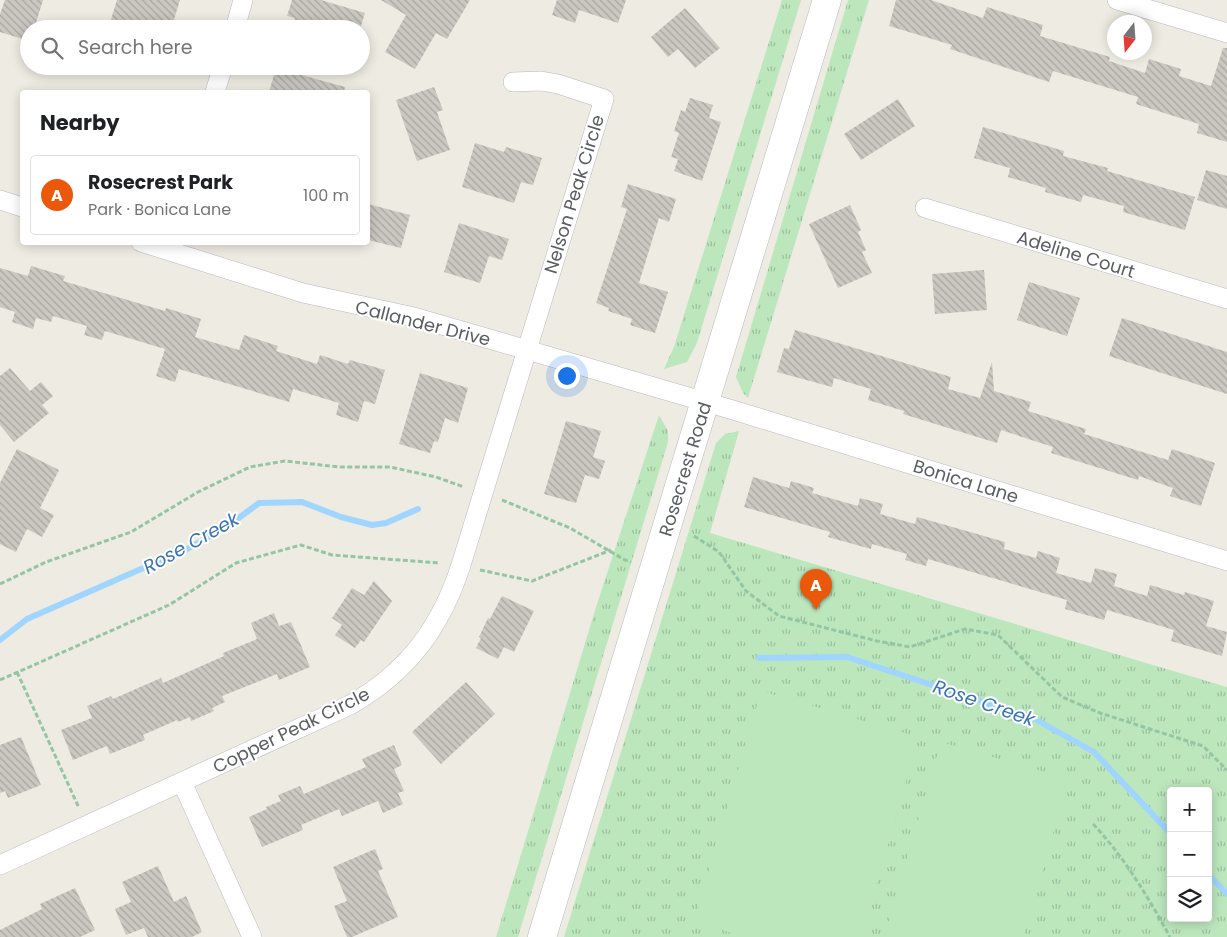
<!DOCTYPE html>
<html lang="en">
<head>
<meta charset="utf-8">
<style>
  :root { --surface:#fff; --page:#f6f6f6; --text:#202124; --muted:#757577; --line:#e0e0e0; --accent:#ea580c }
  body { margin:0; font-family:Poppins,sans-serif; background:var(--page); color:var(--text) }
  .controls { position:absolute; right:15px; bottom:15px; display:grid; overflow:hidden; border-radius:5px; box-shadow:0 2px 12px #0003 }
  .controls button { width:45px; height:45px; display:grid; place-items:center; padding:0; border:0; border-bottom:1px solid var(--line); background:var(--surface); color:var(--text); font:25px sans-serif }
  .compass { position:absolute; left:1107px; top:15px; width:45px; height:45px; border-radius:50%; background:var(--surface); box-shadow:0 2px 12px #0003; rotate:197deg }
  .you { position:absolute; left:566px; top:375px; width:18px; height:18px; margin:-12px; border:4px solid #fff; border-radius:50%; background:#1a73e8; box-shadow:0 0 0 8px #1a73e833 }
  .badge { display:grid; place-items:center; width:32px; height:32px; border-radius:50%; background:var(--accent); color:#fff; font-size:16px; font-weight:700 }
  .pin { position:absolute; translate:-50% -41px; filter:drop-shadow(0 1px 2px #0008) }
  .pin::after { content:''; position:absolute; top:26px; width:18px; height:15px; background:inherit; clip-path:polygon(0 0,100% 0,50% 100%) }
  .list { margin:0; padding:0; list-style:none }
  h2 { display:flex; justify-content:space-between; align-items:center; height:65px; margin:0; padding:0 20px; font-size:21px }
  h2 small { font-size:16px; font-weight:400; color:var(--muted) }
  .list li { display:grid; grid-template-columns:32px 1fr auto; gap:15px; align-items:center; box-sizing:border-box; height:80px; margin:0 10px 10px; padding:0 10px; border:1px solid var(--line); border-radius:5px }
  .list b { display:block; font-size:19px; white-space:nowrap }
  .list p { margin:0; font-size:16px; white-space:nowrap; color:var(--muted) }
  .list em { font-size:16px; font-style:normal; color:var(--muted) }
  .icon { flex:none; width:28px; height:28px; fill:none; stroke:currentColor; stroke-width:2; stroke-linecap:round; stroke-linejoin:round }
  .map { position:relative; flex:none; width:1227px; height:937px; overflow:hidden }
  .search { position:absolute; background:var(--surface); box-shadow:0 2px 12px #0003; left:20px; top:20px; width:350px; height:55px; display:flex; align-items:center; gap:12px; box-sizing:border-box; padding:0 18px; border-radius:28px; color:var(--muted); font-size:19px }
  .panel { position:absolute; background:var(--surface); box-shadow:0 2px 12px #0003; left:20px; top:90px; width:350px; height:155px; border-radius:5px }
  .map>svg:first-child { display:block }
  .grass { fill:url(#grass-tufts); fill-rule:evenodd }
  .pitch { fill:#bce7bd }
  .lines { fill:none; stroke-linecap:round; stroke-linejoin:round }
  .stream { stroke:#a0d5ff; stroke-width:6 }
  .building { fill:url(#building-back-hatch) }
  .minor-casing { stroke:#b7babf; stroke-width:20 }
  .secondary-casing { stroke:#b7bbc1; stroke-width:29 }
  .path { stroke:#94c6a3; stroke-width:3; stroke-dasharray:5 2.5; stroke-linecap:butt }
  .minor { stroke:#fff; stroke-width:19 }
  .secondary { stroke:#fff; stroke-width:28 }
  .labels { text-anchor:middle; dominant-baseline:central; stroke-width:4; stroke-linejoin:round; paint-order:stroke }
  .street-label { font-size:18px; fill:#5a5e63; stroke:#fff }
  .water-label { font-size:19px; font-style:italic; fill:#3974b6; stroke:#fff }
</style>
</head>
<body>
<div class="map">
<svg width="1227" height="937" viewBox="0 0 1227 937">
  <defs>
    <pattern id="grass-tufts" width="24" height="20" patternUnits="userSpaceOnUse" patternTransform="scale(1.25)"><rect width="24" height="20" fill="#bce7bd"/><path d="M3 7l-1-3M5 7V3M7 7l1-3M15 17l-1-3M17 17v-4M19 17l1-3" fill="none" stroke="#9cbe9d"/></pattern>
    <pattern id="building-back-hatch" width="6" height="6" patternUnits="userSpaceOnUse" patternTransform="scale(1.25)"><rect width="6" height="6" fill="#cbc8c1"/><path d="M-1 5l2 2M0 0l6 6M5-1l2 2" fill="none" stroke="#a8a6a0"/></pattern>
  </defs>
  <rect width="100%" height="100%" fill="#eeebe2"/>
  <path class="grass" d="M782,0h19l-104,343 -10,19 -23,7 10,-22z
    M848,0h21l-121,398 -5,-5 -7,-16z
    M659,415l9,16v11l-150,495h-22l100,-330z
    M739,431l-29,102 517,154v250h-663l152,-494 9,-9zM1171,791h37v127h-37z"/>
  <path class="pitch" d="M761,691l158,46 -58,200h-114l-53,-15z
    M941,742l128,37 -46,158h-114l-23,-7z"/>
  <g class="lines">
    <path class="stream" d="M0,640l27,-21 114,-50 25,-8 62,-35 31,-23 43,-1 39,15 31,8 14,-2 32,-14
      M759,658l88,-1 186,61 61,34 77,82
      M1208,874l19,20"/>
  </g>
  <path class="building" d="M5,0h38l-9,29h-5v12l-29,-9v-18z
    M117,0h63l-9,29h-63z
    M292,0h29l44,13 -5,16h-68l3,-11 -8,-2z
    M381,0h89l-23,39 -11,-6 -21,36 -30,-17 21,-37z
    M557,0h69l-8,23 -39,-13 -4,13 -23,-8z
    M896,0h35l52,18 4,-11 56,18 -3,11 70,21 -1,4 36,12 4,-14 32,10 -2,7 32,10 12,-38h4v94l-30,-9 2,-9 -63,-20 2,-7 -85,-26 -4,11 -99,-33 2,-4 -63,-19z
    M685,8l35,40 -25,20 -17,-19 -10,8 -17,-20z
    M276,68l69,19 -1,5h-75z
    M434,87l9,23 -6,2 13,38 -33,11 -21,-61z
    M690,98l23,7 -4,13 12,4 -19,59 -28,-10 4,-12 -7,-2 8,-24 -5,-2 7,-21 4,2z
    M898,99l17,27 -54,34 -17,-26z
    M983,127l81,24 -1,5 45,12 -1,3 88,26 -10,33 -62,-18 1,-6 -41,-11 -2,7 -36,-10 1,-4 -38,-11 2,-9 -36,-10z
    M475,143l29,9 2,-5 36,11 -9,27 -12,-3 -7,21 -52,-16z
    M1206,170l21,6v33l-30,-9z
    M628,184l48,15 -7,23 -10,-4 -20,65 29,9 -13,41 -25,-8 2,-6 -24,-8 1,-3 -13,-5 31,-94 -6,-2z
    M368,204l42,11 -9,33 -33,-8z
    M850,205l11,25 -3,2 8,18 -4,2 10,21 -34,15 -29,-64z
    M459,223l50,16 -7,21 -13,-4 -9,27 -36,-11z
    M31,266l34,10 -2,5 102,30 1,-3 35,11 -6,18 44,13 5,-15 34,11 -2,5 41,13 3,-9 28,9 2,-4 35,10 -10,34 -11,-3 -6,21 -22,-7 3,-12 -46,-14 -4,13 -110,-33 -4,13 -19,-6 9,-27 -60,-18 -3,9 -18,-5 3,-9 -34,-10 -2,6 -15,-4 -3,11 -21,-7 3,-10 -15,-5v-39l28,8z
    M984,270l3,40 -52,4 -3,-40z
    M1029,282l51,16 -13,38 -50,-16z
    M1122,318l105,34v42l-118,-38z
    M795,330l156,47 -3,12 32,9 12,-36 2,29 37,11 -3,9 58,18 -2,5 84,26 4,-11 43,14 -14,43 -31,-10 3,-8 -34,-12 -1,4 -87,-27 2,-6 -52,-17 -4,13 -94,-29 1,-3 -36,-11 3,-11 -37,-11 -2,9 -55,-15 7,-24 5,1z
    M10,368l20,23 11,-9 12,14 -11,9 7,8 -35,29 -14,-17v-49z
    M420,373l48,15 -10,35 -13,-5 -7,24 -4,-1 -4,12 -31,-9z
    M566,421l35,10 -8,26 12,4 -6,18 -14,-4 -9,28 -32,-9z
    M17,449l42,21 -19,38 14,7 -12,22 -15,-8 -11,23 -16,-8v-61z
    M753,477l36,11 2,-7 23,7 -2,5 46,13 2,-8 23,6 -3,10 35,10 2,-7 39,11 49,14 -1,7 32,9 2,-7 22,7 -4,15 35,10 4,-15 22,6 -3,12 33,10 3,-11 34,10 1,-3 29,9 -8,25 21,6 -5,24 -51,-15 3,-11 -67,-20 -3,10 -39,-11 2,-9 -139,-41 -2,7 -21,-6 2,-6 -35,-10 -1,5 -43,-12 2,-5 -86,-25z
    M374,581l18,20 -28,41 -3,-2 -6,8 -20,-13 7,-10 -10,-7 20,-30 12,7z
    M502,596l32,15 -20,41 -10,-5 -6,12 -22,-11 5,-10 -2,-1 9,-19 2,1z
    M274,613l5,13 12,-4 19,45 -31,13 -2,-6 -55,22 3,6 -13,6 2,3 -23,10 -1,-4 -12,5 -1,-2 -34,15 2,5 -35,14 -3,-8 -34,14 -12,-30 31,-12 -5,-12 24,-10 2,3 48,-21 2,5 61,-27 -1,-3 34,-14 -6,-16z
    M466,682l29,32 -54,50 -29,-32z
    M21,737l20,48 -33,13 -3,-7 -5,2v-48z
    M394,745l8,20 -8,4 10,22 -6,2 5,11 -20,9 -5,-12 -36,15 -3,-7 -38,16 2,5 -41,17 -13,-30 18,-8 -1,-2 15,-6 -3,-6 22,-9 4,8 62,-27 -4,-8z
    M375,849l8,20 -5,2 20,46 -46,20h-5l-13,-31 13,-5 -14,-34z
    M158,866l16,36 12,-6 16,36 -10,5h-44l-4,-9 -18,7 -11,-26 16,-7 -9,-20z
    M75,888l20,42 -15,7h-80v-7l42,-21 -2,-5z"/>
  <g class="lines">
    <defs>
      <path id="minor" d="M1117,0l110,33
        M235,29l8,-29
        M215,92l8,-26
        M0,200l22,7
        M925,208l302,91
        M141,242l162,51 111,24 319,93 494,151
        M182,782l70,155
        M0,865l350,-160c58,-33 91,-78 111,-140l143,-466 -46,-15 -17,-3 -28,1"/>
      <path id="secondary" d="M542,937l285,-937"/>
    </defs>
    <use href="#minor" class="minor-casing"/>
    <use href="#secondary" class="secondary-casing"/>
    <path class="path" d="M502,500l68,28 55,32 6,2
      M694,536l25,16 27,39 33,25 98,25 33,6 55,-18 33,6 64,62 38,16 103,33 24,24
      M480,570l52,11 79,-31
      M0,584l46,-22 85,-30 67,-40 52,-25 35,-6 54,6h51l46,10 28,10
      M17,672l62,136
      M0,680l169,-75 67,-42 65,-18 31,10 108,8
      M1093,824c32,34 55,73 77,113"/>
    <use href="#minor" class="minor"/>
    <use href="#secondary" class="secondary"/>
  </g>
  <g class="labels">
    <g class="street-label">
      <text transform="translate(574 194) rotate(-73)">Nelson Peak Circle</text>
      <text transform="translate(1076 254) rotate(17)">Adeline Court</text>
      <text transform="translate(423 323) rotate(14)">Callander Drive</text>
      <text transform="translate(685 469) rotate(-73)">Rosecrest Road</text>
      <text transform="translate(966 481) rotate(17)">Bonica Lane</text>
      <text transform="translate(291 730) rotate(-26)">Copper Peak Circle</text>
    </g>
    <g class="water-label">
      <text transform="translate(191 543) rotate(-29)">Rose Creek</text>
      <text transform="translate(984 703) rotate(19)">Rose Creek</text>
    </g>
  </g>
</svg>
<div class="controls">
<button>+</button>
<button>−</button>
<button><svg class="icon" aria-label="layers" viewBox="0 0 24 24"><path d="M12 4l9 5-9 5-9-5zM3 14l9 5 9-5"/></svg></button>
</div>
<svg class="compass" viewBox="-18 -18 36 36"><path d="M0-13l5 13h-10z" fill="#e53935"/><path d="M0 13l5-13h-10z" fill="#757577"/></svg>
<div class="you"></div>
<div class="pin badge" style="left:816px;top:610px">A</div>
<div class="search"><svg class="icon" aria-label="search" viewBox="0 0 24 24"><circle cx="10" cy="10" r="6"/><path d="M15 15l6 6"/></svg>Search here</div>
<section class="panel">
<h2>Nearby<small></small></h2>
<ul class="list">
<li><span class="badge">A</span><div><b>Rosecrest Park</b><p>Park · Bonica Lane</p></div><em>100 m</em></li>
</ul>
</section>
</div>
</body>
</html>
